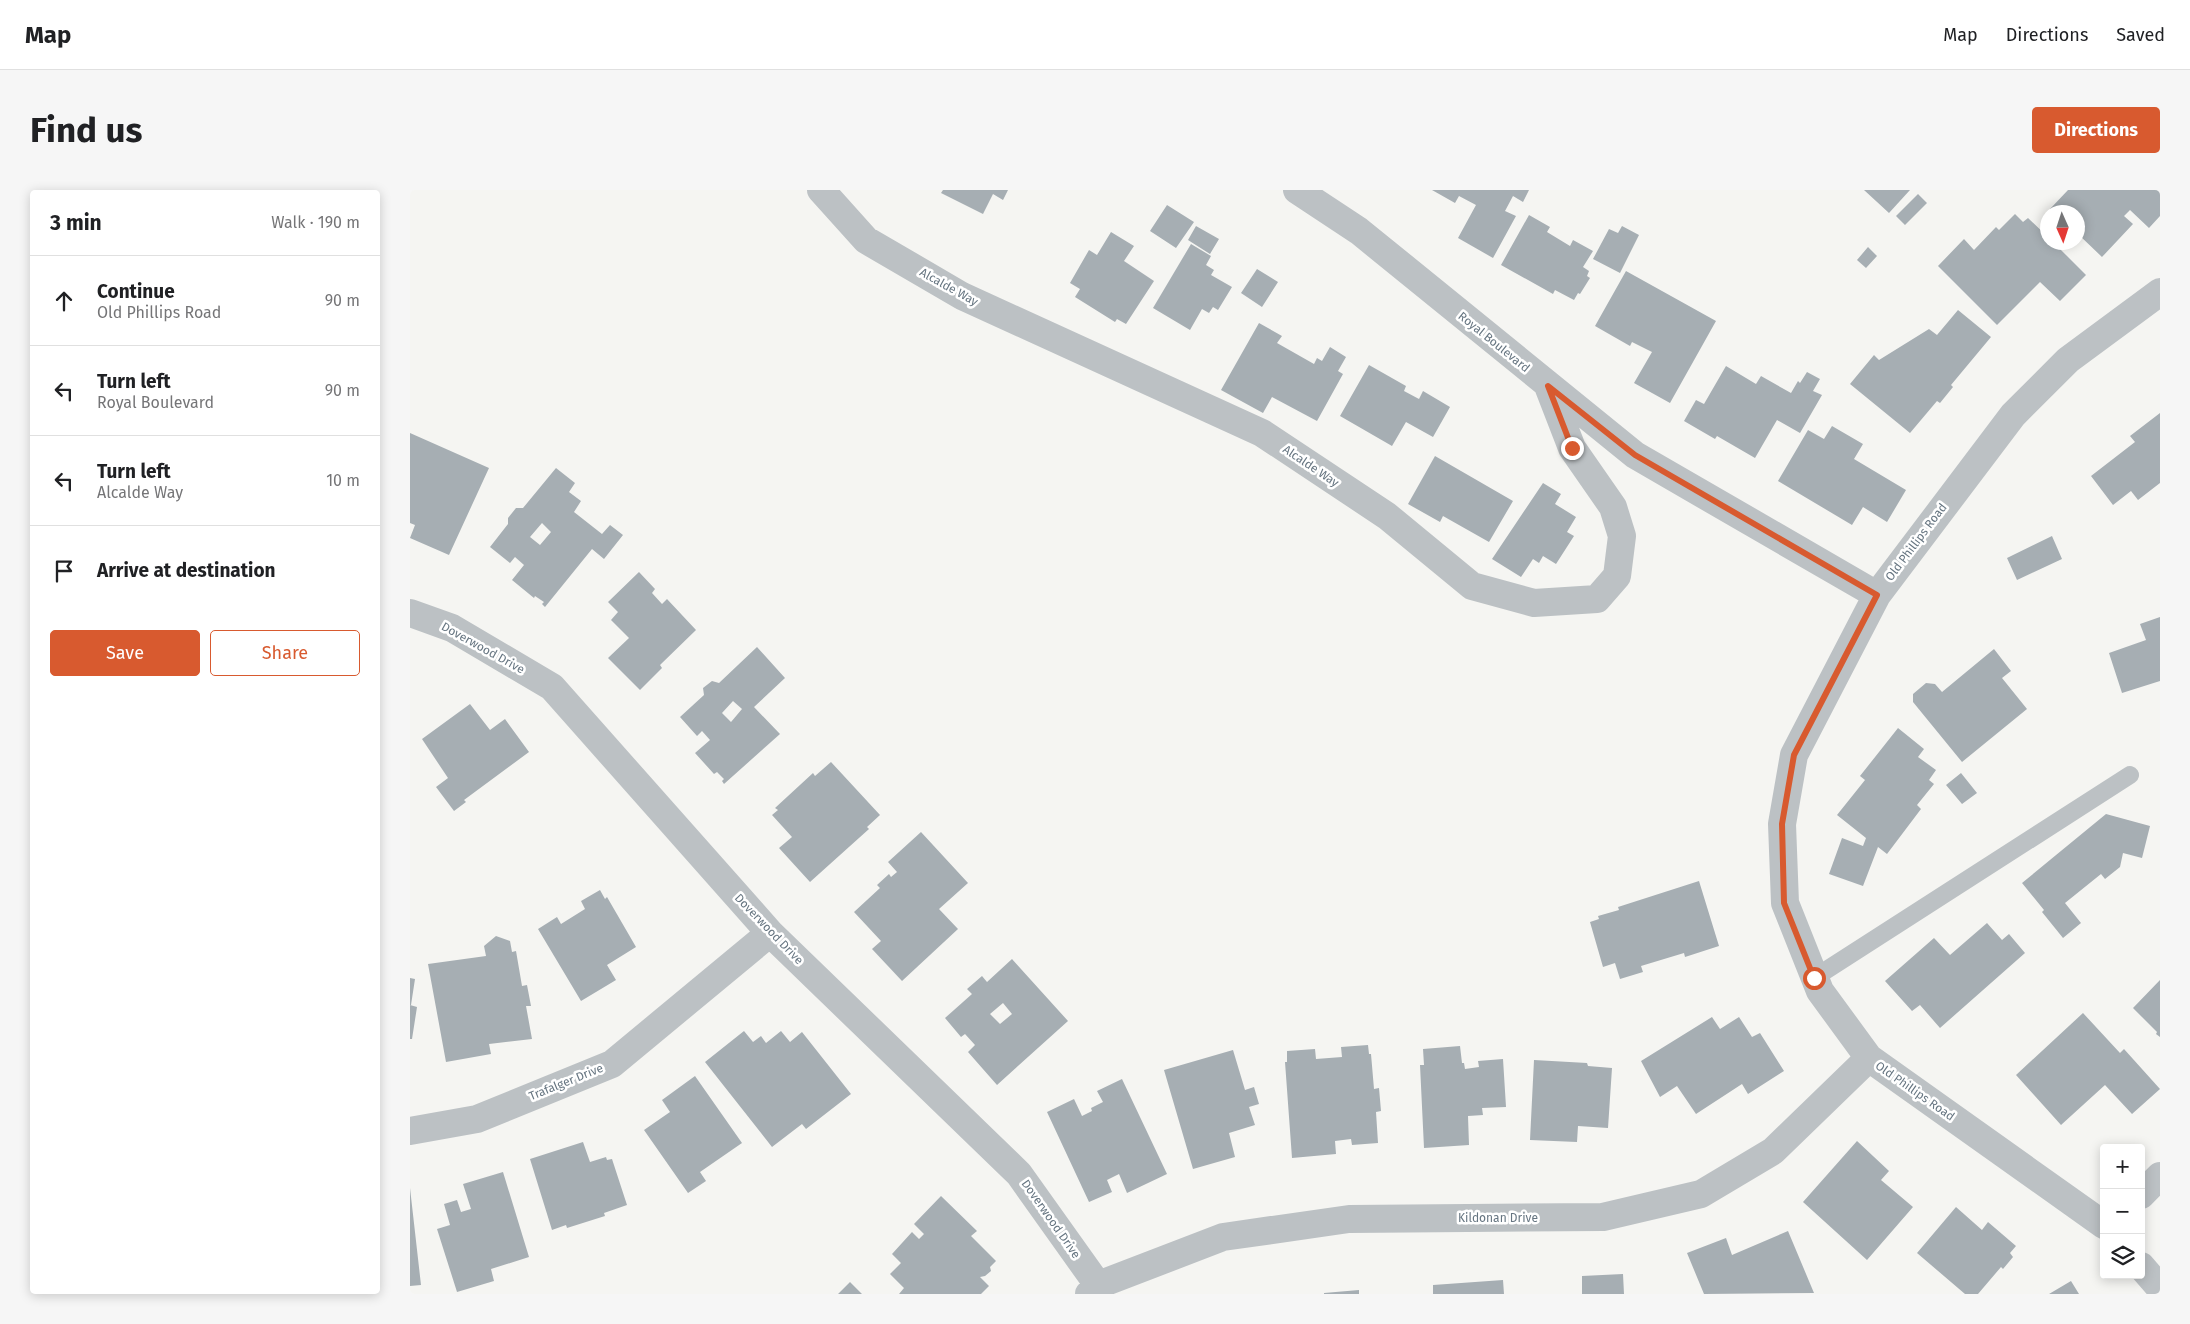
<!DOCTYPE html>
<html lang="en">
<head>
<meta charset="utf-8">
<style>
  :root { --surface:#fff; --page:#f6f6f6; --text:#202124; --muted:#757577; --line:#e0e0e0; --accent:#d85a2f }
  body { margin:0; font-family:"Fira Sans",sans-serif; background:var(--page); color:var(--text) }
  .controls { position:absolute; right:15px; bottom:15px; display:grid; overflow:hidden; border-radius:5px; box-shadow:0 2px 12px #0003 }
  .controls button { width:45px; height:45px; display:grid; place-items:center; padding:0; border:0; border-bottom:1px solid var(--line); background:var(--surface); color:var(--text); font:25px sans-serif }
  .compass { position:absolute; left:1630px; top:15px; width:45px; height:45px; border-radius:50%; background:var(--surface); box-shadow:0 2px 12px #0003; rotate:177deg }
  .stop { position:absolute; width:15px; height:15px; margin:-11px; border:4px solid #d85a2f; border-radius:50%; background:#fff }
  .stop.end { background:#d85a2f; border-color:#fff; box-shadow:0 1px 5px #0008 }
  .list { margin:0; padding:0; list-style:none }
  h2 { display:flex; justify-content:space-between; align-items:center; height:65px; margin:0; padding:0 20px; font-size:21px }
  h2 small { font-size:16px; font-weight:400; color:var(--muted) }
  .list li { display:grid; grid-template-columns:32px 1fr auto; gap:15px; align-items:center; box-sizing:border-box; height:90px; padding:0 20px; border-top:1px solid var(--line) }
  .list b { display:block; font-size:19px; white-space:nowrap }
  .list p { margin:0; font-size:16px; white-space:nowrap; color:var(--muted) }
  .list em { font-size:16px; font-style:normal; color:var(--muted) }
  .actions { display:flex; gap:10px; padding:15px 20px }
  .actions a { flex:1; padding:11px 0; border:1px solid var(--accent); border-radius:5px; text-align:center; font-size:18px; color:var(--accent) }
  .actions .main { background:var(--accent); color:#fff }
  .icon { flex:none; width:28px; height:28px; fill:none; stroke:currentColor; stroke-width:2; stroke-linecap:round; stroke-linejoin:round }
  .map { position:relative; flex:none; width:1750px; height:1104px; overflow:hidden; border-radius:5px }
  header { display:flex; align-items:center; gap:30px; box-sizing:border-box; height:70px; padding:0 25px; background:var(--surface); border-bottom:1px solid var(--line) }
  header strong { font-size:24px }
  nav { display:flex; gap:28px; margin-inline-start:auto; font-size:18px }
  .intro { display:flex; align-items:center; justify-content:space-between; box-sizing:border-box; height:120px; padding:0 30px }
  h1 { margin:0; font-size:35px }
  .button { padding:12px 22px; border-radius:5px; background:var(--accent); color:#fff; font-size:18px; font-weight:700 }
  main { display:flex; gap:30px; padding:0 30px }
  aside { flex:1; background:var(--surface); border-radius:5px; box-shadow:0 2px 12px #0003 }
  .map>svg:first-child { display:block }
  .building { fill:#a6aeb3; fill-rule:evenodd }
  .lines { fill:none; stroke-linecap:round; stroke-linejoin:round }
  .service { stroke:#bcc1c4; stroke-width:18 }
  .minor { stroke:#bcc1c4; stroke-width:28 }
  .route { stroke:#d85a2f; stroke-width:6 }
  .labels { text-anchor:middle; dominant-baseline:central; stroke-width:5; stroke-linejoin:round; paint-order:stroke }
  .street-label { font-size:12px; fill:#667581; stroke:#fff }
</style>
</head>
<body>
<header>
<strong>Map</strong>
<nav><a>Map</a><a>Directions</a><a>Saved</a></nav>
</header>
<div class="intro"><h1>Find us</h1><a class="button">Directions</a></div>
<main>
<aside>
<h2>3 min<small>Walk · 190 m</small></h2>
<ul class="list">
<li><svg class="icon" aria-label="ahead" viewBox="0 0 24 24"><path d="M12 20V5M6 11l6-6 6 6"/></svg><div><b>Continue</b><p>Old Phillips Road</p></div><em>90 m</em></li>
<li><svg class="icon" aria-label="left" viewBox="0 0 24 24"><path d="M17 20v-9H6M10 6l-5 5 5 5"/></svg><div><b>Turn left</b><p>Royal Boulevard</p></div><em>90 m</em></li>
<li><svg class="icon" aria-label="left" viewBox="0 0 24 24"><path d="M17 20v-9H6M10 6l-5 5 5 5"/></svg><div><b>Turn left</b><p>Alcalde Way</p></div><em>10 m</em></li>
<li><svg class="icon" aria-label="arrive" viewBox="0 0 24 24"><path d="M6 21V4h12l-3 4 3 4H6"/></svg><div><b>Arrive at destination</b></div></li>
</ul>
<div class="actions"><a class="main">Save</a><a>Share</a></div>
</aside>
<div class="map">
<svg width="1750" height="1104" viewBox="0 0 1750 1104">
  <rect width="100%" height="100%" fill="#f5f5f2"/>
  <path class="building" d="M533,0h65l-5,10 -10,-6 -10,20 -42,-21z
    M1022,0h97l-6,12 -10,-6 -8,15 11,5 -23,42 -35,-20 18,-33 -17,-9 -4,7z
    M1454,0h46l-21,23z
    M1658,0h92v26l-11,12 -19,-18 -6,6 9,8 -31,33 -24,-23v-22h-24l-4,-3z
    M1508,4l9,9 -22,22 -9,-9z
    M757,15l27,17 -18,26 -26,-17z
    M1605,24l8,8 5,-4 20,19v5h5l33,33 -26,26 -20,-19 -43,43 -59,-59 26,-27 10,11 22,-23 3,3z
    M1119,25l21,12 -3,5 23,14 3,-6 20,11 -10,16 6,4 -2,5 3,2 -10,16 -2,-1 -4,7 -19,-10 -2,4 -52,-29z
    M786,36l23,13 -9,15 -22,-14z
    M1212,36l17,9 -19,38 -27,-14 16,-30 9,4z
    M701,42l23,14 -10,15 30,20 -28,43 -9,-5 -2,3 -40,-25 5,-8 -10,-6 19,-33 8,5z
    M781,54l20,12 -5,9 8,5 -3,5 21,12 -14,23 -5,-3 -4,6 -7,-4 -12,21 -37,-22z
    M1458,57l9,9 -11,12 -9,-8z
    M847,79l21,13 -16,25 -21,-14z
    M1216,81l90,50 -46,82 -36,-20 18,-31 -20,-10 -2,4 -35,-20z
    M1548,120l33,27 -40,48 2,2 -13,16 -3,-2 -27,32 -60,-49 24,-29 5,5 50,-31 8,6z
    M849,133l23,13 -5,7 37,21 3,-6 5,3 8,-14 16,10 -8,14 5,3 -26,47 -45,-24 -9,16 -42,-23z
    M959,175l37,21 -2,5 15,8 4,-8 27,16 -17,30 -27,-15 -14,24 -52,-30z
    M1316,176l30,18 5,-8 30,17 7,-12 2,2 7,-11 13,7 -7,12 9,4 -22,38 -23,-13 -22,38 -38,-22 -2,3 -31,-18 12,-21 8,4z
    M1750,223v70l-22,17 -7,-9 -18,14 -22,-29 44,-34 -5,-6z
    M1422,236l31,18 -9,15 52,31 -19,32 -24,-15 -11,18 -74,-44 30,-51 16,9z
    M0,243l79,35 -40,87 -39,-17 5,-13 -5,-2z
    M1025,266l78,45 -24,41 -46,-26 -3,6 -32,-18z
    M146,278l19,15 -6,9 12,9 -7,11 28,22 8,-9 13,10 -19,24 -12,-10 -47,58 -3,-3 2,-2 -9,-6 -1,2 -22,-18 12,-15 -9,-8 -5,6 -20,-16 18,-23v-6l8,-10h7zM132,333l9,9 -11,13 -10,-8z
    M1133,293l18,11 -6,10 21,13 -9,15 7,4 -18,28 -13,-8 -4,7 -6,-4 -12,18 -29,-18z
    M1642,346l10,23 -45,21 -10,-22z
    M229,382l16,17 -3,4 10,11 5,-5 29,31 -36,35 2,3 -22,22 -32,-32 21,-20 -18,-18 7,-8 -10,-10z
    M1750,427v64l-38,12 -13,-40 37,-13 -6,-16z
    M347,457l28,31 -31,29 26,27 -56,50 -2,-3 2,-2 -7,-7 -3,2 -19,-21 15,-13 -8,-9 -5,5 -17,-19 24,-22 -1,-7 9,-7 7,2zM323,511l9,8 -11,13 -9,-9z
    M1584,459l17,22 -9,7 25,31 -65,53 -49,-60v-8l13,-11 9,1 7,8z
    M60,514l20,26 15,-11 24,33 -65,48 2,2 -12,9 -18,-24 12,-9 -26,-39z
    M1488,538l26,21 -6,8 18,13 -7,10 5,4 -17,21 4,4 -34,45 -9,-7 -15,39 -34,-12 13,-36 21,8 3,-8 -29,-23 28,-35 -5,-4z
    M421,572l49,53 -13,12 2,2 -59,53 -31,-34 13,-11 -20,-22 6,-5 -3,-2 38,-35 2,3z
    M1551,583l16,20 -15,11 -16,-19z
    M1696,624l44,12 -8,32 -19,-5 -3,14 -15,12 -4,-5 -36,29 16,20 -18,15 -21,-26 2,-2 -22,-27z
    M511,642l47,51 -29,26 19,20 -56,52 -30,-32 9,-8 -27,-29 26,-24 -3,-3 12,-11 2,3 6,-5 -9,-10z
    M1289,691l20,65 -34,11 -1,-4 -43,13 2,6 -23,7 -5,-16 -12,4 -13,-45 9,-3 -1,-3 21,-6 -1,-3z
    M190,700l5,9 2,-2 29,50 -29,18 9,15 -35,21 -43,-72 19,-12 4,7 24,-15 -4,-8z
    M1577,733l15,17 7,-6 16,19 -85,75 -20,-23 -8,6 -27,-30 49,-43 16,17z
    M86,746l14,5 2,11 4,-1 6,35 5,-1 4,21h-5l6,33 -43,5 2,10 -45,8 -18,-98 58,-8 -2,-10z
    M602,769l56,62 -71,64 -29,-33 7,-7 -10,-11 -4,3 -16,-19 27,-24 -5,-5 15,-13 5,6zM593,813l9,11 -12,10 -10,-10z
    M0,788l5,1 -4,26h-1z
    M1750,790v57l-4,-3 1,-2 -24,-24z
    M0,815l7,2 -5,32h-2z
    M1673,823l37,40 4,-4 36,40 -28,25 -27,-29 -44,40 -45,-50z
    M1302,827l8,12 19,-12 13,20 8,-4 24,38 -36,23 -6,-10 -46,30 -19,-28 -17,11 -19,-36z
    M334,841l9,11 8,-6 5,7 15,-12 9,11 12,-10 49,62 -45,35 -4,-5 -30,23 -67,-85z
    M958,855l1,9h2l3,35 5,-1 2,23 -5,1 2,31 -26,2 -1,-6 -16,2 1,13 -44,4 -7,-96h2v-11l28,-2 1,10 26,-2 -1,-10z
    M1050,856l2,17h2l1,6 14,-2 -1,-6 25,-2 3,48 -24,1 1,7 -15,1 1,29 -45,3 -4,-83h4l-1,-16z
    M823,860l12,40 9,-3 5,17 -10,3 6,18 -26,8 6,24 -42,12 -29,-99z
    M1124,870l53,3 1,3 24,2 -4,60 -30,-2 -1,16 -47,-2z
    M285,886l47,67 -42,29 6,9 -18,12 -44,-63 26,-18 -8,-12z
    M712,889l45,95 -40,19 -8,-19 -12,6 5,12 -23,10 -42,-90 27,-13 8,17 10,-5 -1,-3 12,-6 -6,-11z
    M1447,951l32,30 -8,9 32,27 -46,53 -64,-58z
    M173,952l7,20 16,-5 1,3 5,-1 15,46 -23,8 1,3 -38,12 -1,-3 -14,5 -22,-71z
    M93,982l26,85 -38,12 3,12 -37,11 -20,-63 13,-4 -6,-21 13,-4 4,12 10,-3 -8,-25z
    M0,998l11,97 -11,1z
    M531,1006l36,35 -6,5 25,25 -6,6 1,4 -6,5 -5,1 9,9 -8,8h-82l5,-6 -14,-14 11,-11 -9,-9 20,-22 7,7 5,-5 -10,-10z
    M1546,1017l26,23 6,-8 28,24 -6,7 3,4 -10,12 -2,-2 -23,27h-13l-48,-41z
    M1378,1041l26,62 -110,1 -17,-41 39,-15 6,17z
    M1213,1084l1,20h-42v-18z
    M1093,1090l1,14h-71v-9z
    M1661,1091l8,13h-30z
    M440,1092l12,12h-24z
    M949,1100v4h-35v-1z"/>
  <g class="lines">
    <path class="service" d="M1404,788l316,-203"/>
    <path class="minor" d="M411,0l45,50 96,56 300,137 125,83 85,70 62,17 63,-4 20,-23 5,-40 -9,-29 -41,-59 -24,-62
      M887,0l62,41 276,224 242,140
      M0,423l42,15 100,59 218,246 249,241 79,111
      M0,941l67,-12 135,-55 158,-131
      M1731,1005l19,-19
      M1694,1035l-235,-167 -49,-67 -35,-88 -3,-79 12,-69 83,-160 136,-180 55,-55 92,-68
      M1731,1076l19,22
      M679,1104l9,-9 125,-48 126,-18 254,-2 98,-23 72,-43 96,-93"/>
  </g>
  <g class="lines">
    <path class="route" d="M1162,258l-24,-62 87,69 242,140 -83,160 -12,69 2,79 30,75"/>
  </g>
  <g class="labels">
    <g class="street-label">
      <text transform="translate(539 97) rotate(29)">Alcalde Way</text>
      <text transform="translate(1084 152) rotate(39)">Royal Boulevard</text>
      <text transform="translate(901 276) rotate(34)">Alcalde Way</text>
      <text transform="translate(1506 352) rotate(-53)">Old Phillips Road</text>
      <text transform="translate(73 458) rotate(29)">Doverwood Drive</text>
      <text transform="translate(359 739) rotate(46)">Doverwood Drive</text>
      <text transform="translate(156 892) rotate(-22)">Trafalger Drive</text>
      <text transform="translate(1505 901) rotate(35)">Old Phillips Road</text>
      <text x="1088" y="1028">Kildonan Drive</text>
      <text transform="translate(641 1029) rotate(55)">Doverwood Drive</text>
    </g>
  </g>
</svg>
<div class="controls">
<button>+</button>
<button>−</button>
<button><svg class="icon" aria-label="layers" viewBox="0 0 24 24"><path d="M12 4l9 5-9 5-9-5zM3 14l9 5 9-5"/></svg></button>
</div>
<svg class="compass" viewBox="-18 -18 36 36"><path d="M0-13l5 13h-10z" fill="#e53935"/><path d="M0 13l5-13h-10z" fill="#757577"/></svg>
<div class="stop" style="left:1404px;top:788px"></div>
<div class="stop end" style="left:1162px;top:258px"></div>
</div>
</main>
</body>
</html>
